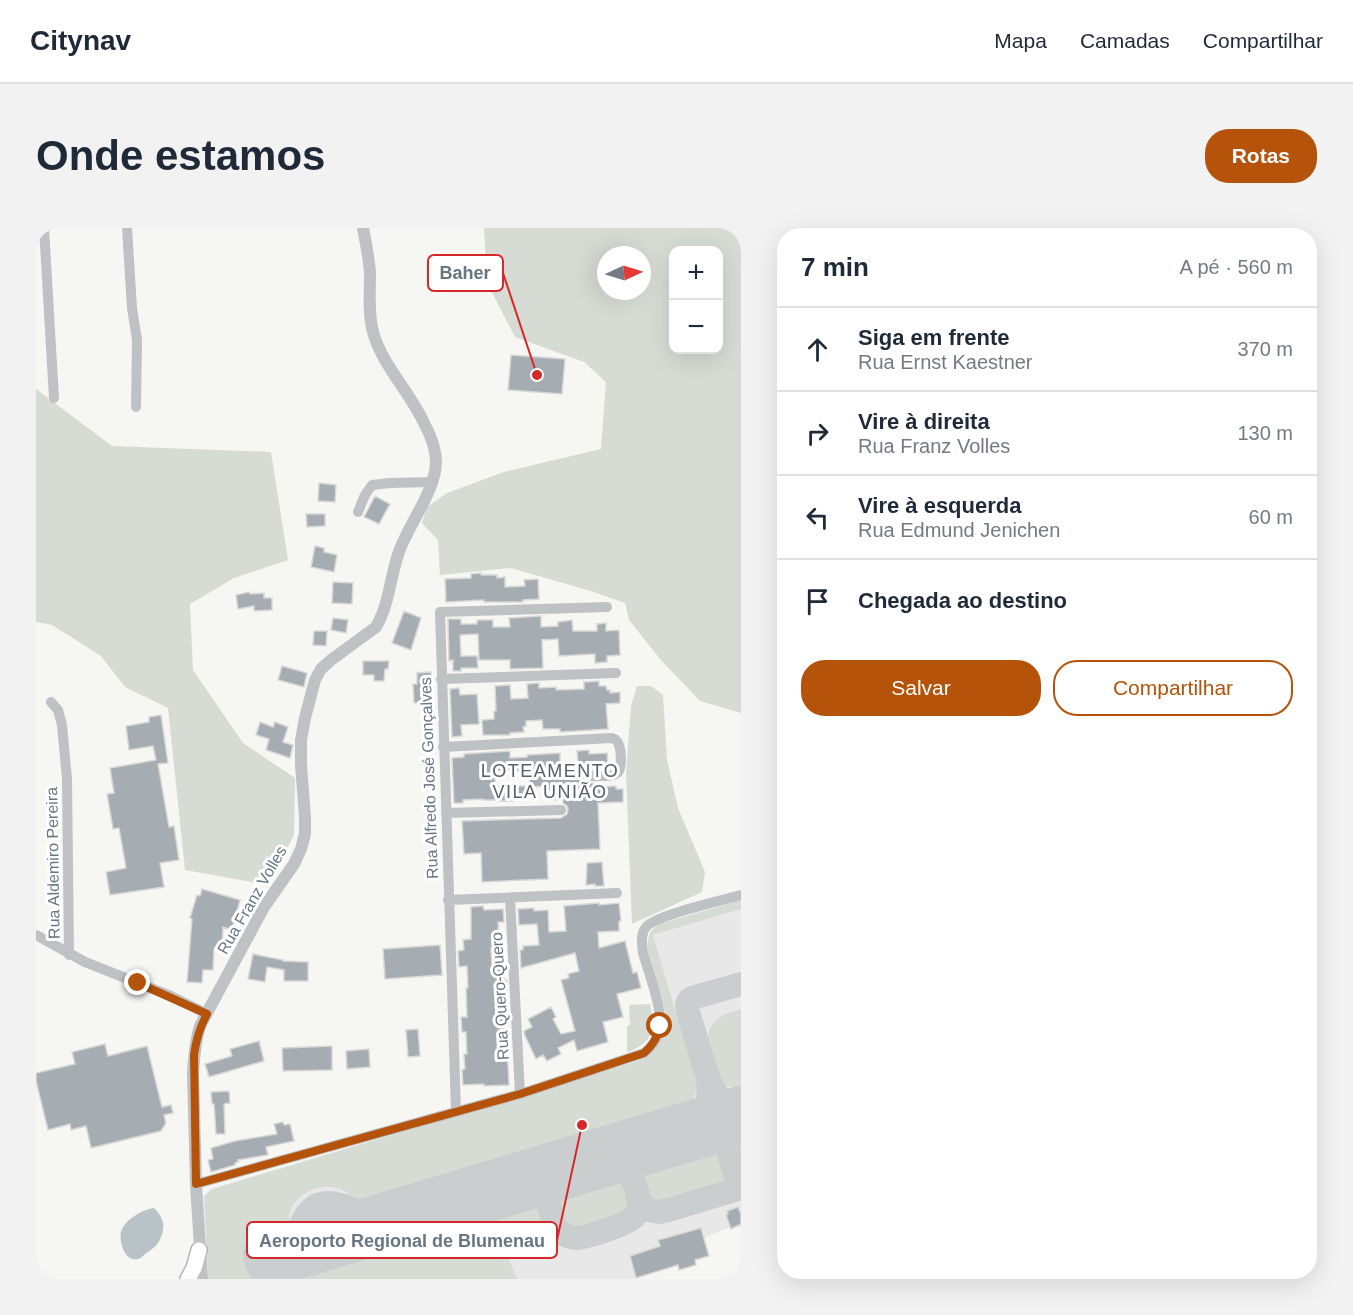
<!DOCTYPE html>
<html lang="pt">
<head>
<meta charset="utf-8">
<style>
  :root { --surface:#fff; --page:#f2f2f3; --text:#1f2937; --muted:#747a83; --line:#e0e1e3; --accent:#b45309 }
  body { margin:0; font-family:Arial,sans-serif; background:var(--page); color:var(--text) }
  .controls { position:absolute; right:18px; top:18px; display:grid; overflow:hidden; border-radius:12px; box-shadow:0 6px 24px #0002 }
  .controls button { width:54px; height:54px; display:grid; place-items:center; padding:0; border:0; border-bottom:2px solid var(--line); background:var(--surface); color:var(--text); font:30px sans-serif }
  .compass { position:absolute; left:561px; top:18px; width:54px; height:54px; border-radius:50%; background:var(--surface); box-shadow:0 6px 24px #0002; rotate:86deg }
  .stop { position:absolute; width:18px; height:18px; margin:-14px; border:4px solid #b45309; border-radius:50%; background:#fff }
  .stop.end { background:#b45309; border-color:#fff; box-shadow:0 2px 6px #0008 }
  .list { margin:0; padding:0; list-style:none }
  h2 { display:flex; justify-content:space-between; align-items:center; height:78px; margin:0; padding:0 24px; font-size:26px }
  h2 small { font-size:20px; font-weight:400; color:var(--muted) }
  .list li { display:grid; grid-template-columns:39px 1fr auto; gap:18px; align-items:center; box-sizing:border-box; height:84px; padding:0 24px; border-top:2px solid var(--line) }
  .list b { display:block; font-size:22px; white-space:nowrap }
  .list p { margin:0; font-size:20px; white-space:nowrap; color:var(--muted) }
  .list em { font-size:20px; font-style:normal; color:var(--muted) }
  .actions { display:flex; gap:12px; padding:18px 24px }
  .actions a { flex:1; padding:14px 0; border:2px solid var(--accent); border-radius:24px; text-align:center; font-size:21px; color:var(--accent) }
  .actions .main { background:var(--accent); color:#fff }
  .icon { flex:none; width:33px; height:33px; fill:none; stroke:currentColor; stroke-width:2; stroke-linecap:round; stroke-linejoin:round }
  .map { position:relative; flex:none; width:705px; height:1051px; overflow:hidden; border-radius:24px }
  header { display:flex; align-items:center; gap:36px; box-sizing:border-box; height:84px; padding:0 30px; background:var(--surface); border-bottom:2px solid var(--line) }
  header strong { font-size:28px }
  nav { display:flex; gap:33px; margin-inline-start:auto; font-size:21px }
  .intro { display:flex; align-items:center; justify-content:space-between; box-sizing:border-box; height:144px; padding:0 36px }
  h1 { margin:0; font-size:42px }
  .button { padding:15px 27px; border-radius:24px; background:var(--accent); color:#fff; font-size:21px; font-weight:700 }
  main { display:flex; gap:36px; padding:0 36px }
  aside { flex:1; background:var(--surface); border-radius:24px; box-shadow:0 6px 24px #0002 }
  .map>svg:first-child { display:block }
  .built { fill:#e7e8e7 }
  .green { fill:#d6dbd3; fill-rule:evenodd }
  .water { fill:#b9c2c7 }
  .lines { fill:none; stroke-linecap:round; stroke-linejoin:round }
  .taxiway { stroke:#cbcecf; stroke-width:24 }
  .runway { stroke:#cbcecf; stroke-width:60 }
  .building { fill:#a6adb2; stroke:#d8d8d6; stroke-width:1.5 }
  .primary-casing { stroke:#b2b6b9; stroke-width:18 }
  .minor { stroke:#bec2c5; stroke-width:10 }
  .tertiary { stroke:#bec2c5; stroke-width:12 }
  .primary { stroke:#fff; stroke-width:15 }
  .route { stroke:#b45309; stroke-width:8 }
  .labels { text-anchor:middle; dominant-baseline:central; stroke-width:6; stroke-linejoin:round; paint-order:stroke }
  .street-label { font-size:16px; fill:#687682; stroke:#fff }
  .neighbourhood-label { font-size:18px; letter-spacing:1.5px; fill:#555f67; stroke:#fff }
  .leader { fill:none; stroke:#d62828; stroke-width:2 }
  .callout-dot { fill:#d62828; stroke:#fff; stroke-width:2 }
  .callout { fill:#fff; stroke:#d62828; stroke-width:2 }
  .callout-label { font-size:18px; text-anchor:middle; font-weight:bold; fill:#687682 }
</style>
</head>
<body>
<header>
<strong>Citynav</strong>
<nav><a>Mapa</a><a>Camadas</a><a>Compartilhar</a></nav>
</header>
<div class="intro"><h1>Onde estamos</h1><a class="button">Rotas</a></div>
<main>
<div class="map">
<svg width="705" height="1051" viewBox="0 0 705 1051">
  <rect width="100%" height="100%" fill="#f6f6f3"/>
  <path class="built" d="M705,681v318l-2,1 -1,-2 -7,3 -1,-2 -26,11 5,18 -14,4 1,5 -17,5 -2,-5 -41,12v2h-423l-4,-2 -5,-81 6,-7 452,-135 17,-33 -26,-86z"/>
  <path class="green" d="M448,0h257v485l-41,-12 -40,-42 -31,-39 -4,-17 -31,-11 -83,-24 -71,7 -2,-35 -16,-17 5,-16 20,-14 57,-21 97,-23 5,-67 -22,-20 -69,-25 -28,-54zM638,22h44v100h-44zM570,27h36v36h-36z
    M0,161l76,57 159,6 17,108 -54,18 -44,26 3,66 50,73 52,35 -1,57 -18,35 -13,14 -78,-14 -17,-162 -43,-21 -24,-31 -49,-31 -16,-3z
    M601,458h14l12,9 4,65 11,48 27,64 -3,20 -70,32 -6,-151 5,-67z
    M705,672v9l-88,26 25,84 1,-1 18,61c0,19 -5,25 -21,35l-307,92c-12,-1 -18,-13 -29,-17 -17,-7 -43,3 -49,21 -3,6 -2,13 -3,19l-25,9 11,37 254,-74c13,3 16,19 17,32 -6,13 -24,14 -37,18v6l9,22h-309l-4,-83 9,-7 422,-127c34,-17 35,-36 25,-70 -4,-13 -8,-27 -12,-40 -1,-13 0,-21 11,-28z
    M614,776c1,5 2,10 3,15 2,17 -11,29 -26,33v-26l3,-1 -1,-20z
    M705,781v80c-6,0 -13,-2 -18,-6 -6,-7 -14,-31 -15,-40 -1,-8 2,-16 7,-22 7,-7 17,-9 26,-12z
    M675,918c16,5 18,26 13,40l-63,19 -7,-1 -5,-3 -9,-24 5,-11z
    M576,947c9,4 11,9 15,18 2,6 4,12 0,18 -6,9 -34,16 -45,18 -5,1 -9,0 -14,-1 -7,-10 -13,-25 -7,-37z"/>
  <path class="water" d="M118,980c9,9 12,17 7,29 -3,9 -9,12 -16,17 -1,1 -5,5 -7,5 -14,3 -19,-18 -17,-27 4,-13 21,-22 33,-24z"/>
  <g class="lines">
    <path class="taxiway" d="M705,756l-49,14 -3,2 -2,5c2,13 7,25 10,37 8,26 14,61 44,70
      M651,904c20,-18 23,-27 21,-54
      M504,948l15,51c5,6 11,10 20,11 10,0 56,-14 61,-23 9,-16 -6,-49 -23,-56 -6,-2 -13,-1 -19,0
      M596,951c0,-21 2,-29 22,-38
      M703,961l-13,-47c1,-11 6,-18 15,-25
      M603,974l10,8 10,2 13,-3 69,-21
      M258,1021c7,-31 16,-57 55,-41 9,3 16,10 25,12 8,2 16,0 23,-1"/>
    <path class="runway" d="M237,1028l468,-140"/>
  </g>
  <path class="building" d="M475,127l54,4 -3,35 -54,-4z
    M283,255l17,2 -1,17 -17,-1z
    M339,268l15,8 -11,20 -15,-7z
    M270,286h19v12l-18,1z
    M279,318l9,2v4l13,3 -3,17 -23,-5z
    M445,345v2h16v3l8,-1v10l20,-1 -1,-6 14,-1 1,20 -16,1v2h-39v-2l-38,2 -1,-23 26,-1v-4z
    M297,354l20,1 -1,21 -20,-1z
    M213,364l1,2 14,-1v5h8v12l-18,1v-5l-16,3 -2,-14z
    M368,383l17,7 -10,32 -19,-7z
    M505,388v11l17,-1v-4l14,-2 1,11h24v-7l9,-1v8l13,-1 1,25 -13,1v6l-12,1v-9l-36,2 -1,-17 -16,1 1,28 -33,1v-9h-31l-1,-26 -18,1 1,21h16l1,12h-17v3h-8v-11l-4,1 -1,-42h13v5h16v-4h16v7h17l-1,-9z
    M297,390l15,2 -2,13 -15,-3z
    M278,403h13l-1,15 -13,-1z
    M327,433h26l-1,8h-3l-1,12h-10v-6h-11z
    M246,438l25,7 -3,14 -26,-7z
    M395,444l1,30 -18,1 -1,-19h4v-11z
    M563,453v5h7l1,4h3v3l10,-1v11l-14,1 2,25 -48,3v-3h-17l-1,-9 -16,1v5l-3,1 1,5 -14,1v2h-27l-1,-15 12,-1v-8h2l-1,-25 15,-1 1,14 17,-1 -1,-14 12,-1v5l17,-1v3l28,-1v-7z
    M423,460l1,7 17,-1 2,30 -18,1 1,11 -10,1 -2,-48z
    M125,487l7,48 -10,1 11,63 5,-1 5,34 -19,3 4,24 -54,8 -4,-23 20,-4 -7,-40 -6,1 -6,-35 7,-1 -4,-25 46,-8 -3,-14 -24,4 -3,-24 23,-4v-5z
    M224,494l13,5 2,-5 13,5 -5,15 10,3 -3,13 -24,-8 3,-11 -13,-4z
    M553,522v4l18,-1 1,15 -21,1 -4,6 1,5 5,3 11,1v3l16,-1v3h7v13l-25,1 2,46 -53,2 1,28 -66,3 -1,-29 -17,1 -2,-33 99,-3 6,-4 1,-5 -1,-3 -4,-3v-3h-8v-10l-8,1v-5l-17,1 -1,-16h-18v-1l-16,1v15h31l1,8 -14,1v6h-14l-1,-1h-15v-1l-20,1v3h-9l-2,-45 12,-1v-3l46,-3v7l17,-1v-2l33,-2v10l18,-1 -1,-11z
    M566,634l2,24h-9v-2l-9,1 1,-22z
    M166,661l38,11 -8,30 -9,-3 -1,23 -8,-1 -1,21h-10l-1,13 -15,-1 5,-63 -2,-1 7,-23 3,1z
    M563,675v2l20,-2 2,18h-2v10l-21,1 1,16 26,-7 8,32 4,-1 4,16 -24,6 6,23 -20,5 5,20 -31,9 -3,-11 -16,8 3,6 -14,7 -4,-6 -7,4 -11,-23 -1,-5 8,-4 -4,-8 23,-12 5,10 -3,2 8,15 14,-3 -14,-51 8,-2 -1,-4 11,-3 -4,-18 -54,15 -1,-18h3v-4l16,-1 -2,-21 -18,1 -1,-16 16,-1v3l14,-1 1,22 17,-1 -2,-25z
    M447,678l1,4 19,-1 1,13h-6l1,17h4l1,8 -13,1 1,17h11l1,16 3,-1v13h-5l1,22h5v11h-2l3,59 -25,1v-2l-21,1 -1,-15 3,-1 -1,-15h3l-1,-22h-4l-1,-15h6l-1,-29h2l-1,-22 -8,1 -1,-16 6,-1 -1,-10 8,-1v-32z
    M404,717l2,30 -57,4 -2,-30z
    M217,726l30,6v1l25,1v19h-24v-11l-17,-3 -2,15 -17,-3z
    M382,801l2,27 -12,1 -2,-27z
    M223,813l5,20 -55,16 -4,-13 27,-8 -2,-7z
    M69,816l3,12 39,-10 15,61 9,-2 2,8 -9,2 2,8 -5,8 -70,17 -5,-22 -15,4 -1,-6 -22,6 -12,-49v-8l39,-9 -3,-12z
    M296,818v24l-49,1 -1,-23z
    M333,821l1,18 -23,2 -1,-18z
    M193,863l1,12 -6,1 1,30h-9l-2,-30h-2l-1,-12z
    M247,894l1,3 6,-1 4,17 -28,6 2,8 -30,5v2l-3,1v2l-24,7 -3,-12 5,-1 -2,-11 24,-7 42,-7 -3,-10z
    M702,979l3,7v10l-10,5 -5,-14 2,-1 -1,-3z
    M665,1000l8,28 -14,4 1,5 -17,5 -1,-5 -42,13 -6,-22 30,-10 -2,-6z"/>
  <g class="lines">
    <defs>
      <path id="primary" d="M152,1051l6,-11 5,-18"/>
    </defs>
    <use href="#primary" class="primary-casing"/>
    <path class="minor" d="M8,0l10,170
      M91,0l5,80 5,32 -1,67
      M322,284l7,-17 7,-10 18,-2 43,-1
      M405,451l175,-6
      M15,474l7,8 4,15 5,54 2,176
      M407,519l169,-9c4,2 5,2 7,7 2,6 4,26 -3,29 -6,3 -19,2 -26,2
      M410,585l115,-3
      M474,670l10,196
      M412,672l169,-7
      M0,707l49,27 86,34 36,18
      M420,883l-16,-499 167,-5
      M160,956l324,-90 124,-41c6,-5 11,-10 14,-18 8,-19 -9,-61 -15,-82 -1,-9 -3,-20 4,-27 10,-11 76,-26 94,-31"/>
    <path class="tertiary" d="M166,1051l-6,-95 -3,-111c1,-16 2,-31 7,-47l64,-119 30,-43 7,-15 4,-15v-17l-4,-52v-25l4,-22 10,-38 6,-11 10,-9 45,-33c14,-24 14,-52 24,-78 10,-26 36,-60 36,-87 0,-13 -6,-28 -12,-39 -14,-31 -42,-58 -51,-91 -5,-19 -3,-39 -3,-59 -1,-15 -4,-30 -7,-45"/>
    <use href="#primary" class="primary"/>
  </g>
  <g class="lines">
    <path class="route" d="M102,755l69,31c-7,13 -11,25 -13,41l2,129 324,-90 124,-41c9,-8 13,-15 16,-27"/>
  </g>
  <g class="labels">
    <g class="street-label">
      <text transform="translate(393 550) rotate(-92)">Rua Alfredo José Gonçalves</text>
      <text transform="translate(17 635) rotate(-91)">Rua Aldemiro Pereira</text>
      <text transform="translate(216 672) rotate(-60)">Rua Franz Volles</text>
      <text transform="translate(464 768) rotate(-93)">Rua Quero-Quero</text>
    </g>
    <g class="neighbourhood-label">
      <text x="514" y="543">LOTEAMENTO<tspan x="514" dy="21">VILA UNIÃO</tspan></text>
    </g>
  </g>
  <path class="leader" d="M501 147L467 45M546 897L521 1012"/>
  <g class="callout-dot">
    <circle cx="501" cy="147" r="6"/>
    <circle cx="546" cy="897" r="6"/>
  </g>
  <g class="callout">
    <rect x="392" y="27" width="75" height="36" rx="6"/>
    <rect x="211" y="994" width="310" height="36" rx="6"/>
  </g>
  <g class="callout-label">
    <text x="429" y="51">Baher</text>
    <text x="366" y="1019">Aeroporto Regional de Blumenau</text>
  </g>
</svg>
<div class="controls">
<button>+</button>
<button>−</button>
</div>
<svg class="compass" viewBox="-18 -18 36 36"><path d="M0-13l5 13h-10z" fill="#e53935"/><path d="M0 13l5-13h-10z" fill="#747a83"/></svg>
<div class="stop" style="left:624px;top:798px"></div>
<div class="stop end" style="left:102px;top:755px"></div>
</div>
<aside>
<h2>7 min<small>A pé · 560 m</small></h2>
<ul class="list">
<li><svg class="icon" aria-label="ahead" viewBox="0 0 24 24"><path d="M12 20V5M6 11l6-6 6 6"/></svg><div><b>Siga em frente</b><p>Rua Ernst Kaestner</p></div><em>370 m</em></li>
<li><svg class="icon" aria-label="right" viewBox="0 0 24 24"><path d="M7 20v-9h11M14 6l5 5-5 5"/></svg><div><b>Vire à direita</b><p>Rua Franz Volles</p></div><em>130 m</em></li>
<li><svg class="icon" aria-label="left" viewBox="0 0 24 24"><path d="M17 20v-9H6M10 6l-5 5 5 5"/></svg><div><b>Vire à esquerda</b><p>Rua Edmund Jenichen</p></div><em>60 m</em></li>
<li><svg class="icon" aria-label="arrive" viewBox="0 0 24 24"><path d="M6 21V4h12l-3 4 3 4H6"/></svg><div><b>Chegada ao destino</b></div></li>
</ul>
<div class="actions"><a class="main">Salvar</a><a>Compartilhar</a></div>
</aside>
</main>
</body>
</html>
